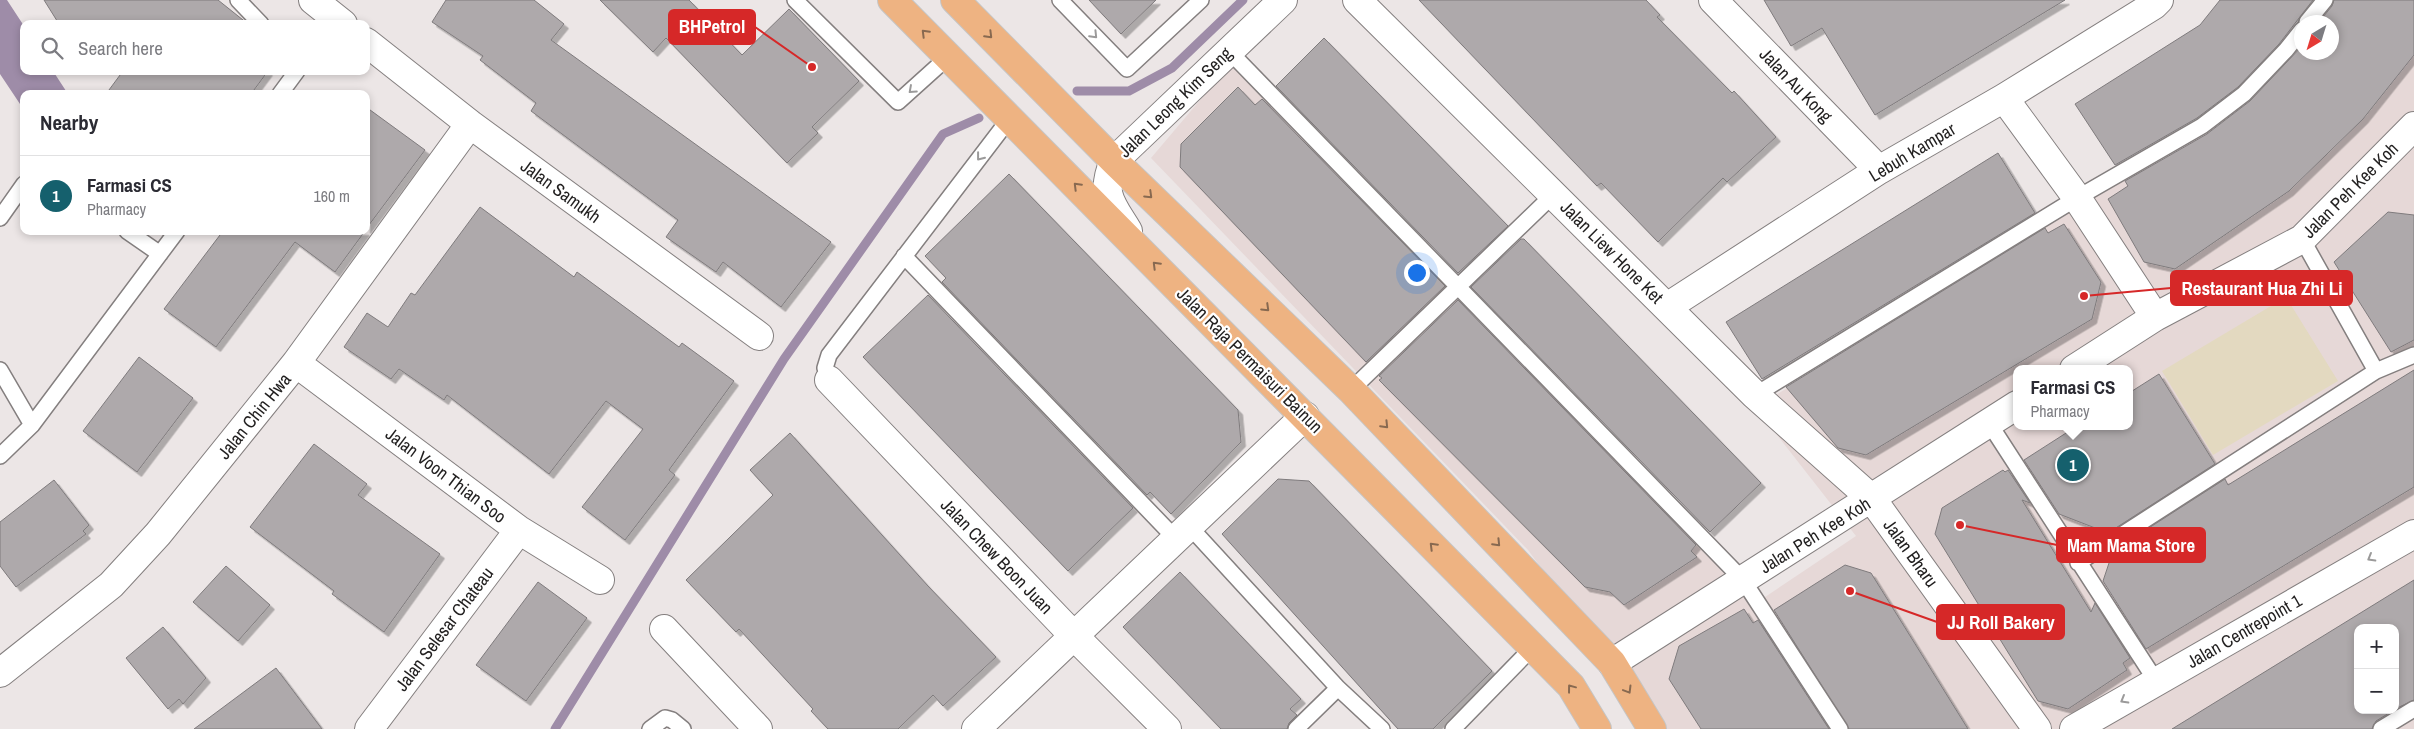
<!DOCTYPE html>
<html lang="en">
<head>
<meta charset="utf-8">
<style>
  :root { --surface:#fff; --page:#f7f7f7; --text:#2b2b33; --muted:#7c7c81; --line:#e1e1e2; --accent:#15606d }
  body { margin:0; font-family:"Archivo Narrow",sans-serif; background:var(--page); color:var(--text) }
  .controls { position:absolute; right:15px; bottom:15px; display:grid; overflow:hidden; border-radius:10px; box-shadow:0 2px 8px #0003 }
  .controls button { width:45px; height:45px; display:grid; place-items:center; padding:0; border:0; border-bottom:1px solid var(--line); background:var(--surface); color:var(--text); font:25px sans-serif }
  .compass { position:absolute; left:2294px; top:15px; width:45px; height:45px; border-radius:50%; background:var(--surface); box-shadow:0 2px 8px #0003; rotate:218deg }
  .you { position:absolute; left:1416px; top:272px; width:18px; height:18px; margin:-12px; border:4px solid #fff; border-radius:50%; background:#1a73e8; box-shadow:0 0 0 8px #1a73e833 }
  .badge { display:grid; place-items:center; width:32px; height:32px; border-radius:50%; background:var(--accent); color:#fff; font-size:16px; font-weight:700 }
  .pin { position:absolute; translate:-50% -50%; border:2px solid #fff; box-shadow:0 1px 5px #0006 }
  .popup { position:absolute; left:2013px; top:365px; width:120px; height:65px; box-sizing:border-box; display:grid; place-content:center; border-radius:10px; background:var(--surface); filter:drop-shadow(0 1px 4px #0005); font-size:16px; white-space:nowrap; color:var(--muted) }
  .popup b { font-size:19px; color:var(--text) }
  .popup::after { content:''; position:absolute; left:50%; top:100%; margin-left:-10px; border:10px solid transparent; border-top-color:var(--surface) }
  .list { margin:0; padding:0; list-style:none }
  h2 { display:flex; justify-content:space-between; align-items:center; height:65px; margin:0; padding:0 20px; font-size:21px }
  h2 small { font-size:16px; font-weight:400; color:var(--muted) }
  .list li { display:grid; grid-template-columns:32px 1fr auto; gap:15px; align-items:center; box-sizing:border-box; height:80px; padding:0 20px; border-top:1px solid var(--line) }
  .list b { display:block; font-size:19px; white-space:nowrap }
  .list p { margin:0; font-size:16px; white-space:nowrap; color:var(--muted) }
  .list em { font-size:16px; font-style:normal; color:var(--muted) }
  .icon { flex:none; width:28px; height:28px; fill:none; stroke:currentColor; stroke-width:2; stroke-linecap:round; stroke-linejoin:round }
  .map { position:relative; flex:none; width:2414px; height:729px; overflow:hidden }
  .search { position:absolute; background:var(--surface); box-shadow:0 2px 8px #0003; left:20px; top:20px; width:350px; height:55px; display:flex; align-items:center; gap:12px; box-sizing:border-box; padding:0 18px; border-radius:10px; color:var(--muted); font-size:19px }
  .panel { position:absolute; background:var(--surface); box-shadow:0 2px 8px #0003; left:20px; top:90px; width:350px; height:145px; border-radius:10px }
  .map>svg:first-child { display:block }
  .built { fill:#e6d8d7; fill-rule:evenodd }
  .green { fill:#e3d9c0 }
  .water { fill:#9e8ca8 }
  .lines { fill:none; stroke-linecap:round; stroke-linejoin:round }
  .stream { stroke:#9e8ca8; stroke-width:9 }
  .building { fill:#aea9ab; stroke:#7f7b7d; filter:url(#shadow) }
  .service-casing { stroke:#847f7f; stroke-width:18 }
  .minor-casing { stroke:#847f7f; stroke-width:30 }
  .primary-casing { stroke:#c5c5c5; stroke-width:30 }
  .service { stroke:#fff; stroke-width:15 }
  .minor { stroke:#fff; stroke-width:28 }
  .primary { stroke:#eeb382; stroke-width:28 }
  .oneway { stroke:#886950 }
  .oneway2 { stroke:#9b9a9a }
  .labels { text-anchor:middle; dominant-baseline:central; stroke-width:4.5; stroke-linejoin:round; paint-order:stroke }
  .street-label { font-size:18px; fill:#211f1f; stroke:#fff }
  .leader { fill:none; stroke:#d62828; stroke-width:2 }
  .callout-dot { fill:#d62828; stroke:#fff; stroke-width:2 }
  .callout { fill:#d62828; stroke:#d62828; stroke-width:2 }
  .callout-label { font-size:19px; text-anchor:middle; font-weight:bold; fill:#fff }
</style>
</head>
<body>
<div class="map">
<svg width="2414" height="729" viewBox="0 0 2414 729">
  <defs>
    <filter id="shadow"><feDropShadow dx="4.5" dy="4.5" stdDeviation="0" flood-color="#0004"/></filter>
  </defs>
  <rect width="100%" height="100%" fill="#ece6e6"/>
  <path class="built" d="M2321,0h93v729h-755l-131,-179 -377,-392 89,-105 519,548 97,-65 -100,-128 500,-325 45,-58 1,27h30v-30h-29zM2017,369h112v57h-112zM2358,628h37v82h-37z"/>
  <path class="green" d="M2286,297l52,84 -125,74 -51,-84z"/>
  <path class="water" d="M0,0h7l17,26v45h29l15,23h-44v16l-24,-36z"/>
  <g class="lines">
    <path class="stream" d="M1077,91h52l43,-23 71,-68
      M555,729l229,-370 159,-225 36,-16"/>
  </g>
  <path class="building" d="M44,0h174l30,24h-189z
    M446,0h88l30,24 -13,16 280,202 -50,65 -58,-45 -7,10 -50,-35 12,-17 -147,-109 5,-8 -56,-43 3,-4 -51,-34z
    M600,0h89l53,55 47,-46 70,72 -47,46 6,6 -31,30 -121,-125 -13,14z
    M1089,0h67l-35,34z
    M1419,0h227l14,15 -3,2 75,76 2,-2 42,46 -49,45 -4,-4 -65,64 -57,-59 -4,3z
    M1764,0h301l-190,115 -53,-87 -31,18z
    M2220,0h93l-34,44 -41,43 -41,31 -82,47 -40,-61 125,-79z
    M2334,0h80v55l-51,64 -74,72 -114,78 -31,-7 -36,-63 20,-13 -3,-5 82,-47 43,-33 52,-55v6h30v-30h-13l13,-16z
    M1324,38l184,188 -50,47 -182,-187z
    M123,71h145l-17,23h-145z
    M1238,87l17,18 7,-6 183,187 -79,76 -186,-195 1,-23z
    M366,107l59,43 -59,79z
    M1998,153l37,60 -273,166 -36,-57z
    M1009,174l229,236 3,32 -70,72 -21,-22 -3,3 -205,-213 4,-4 -21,-22z
    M480,207l94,70 3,-5 102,75 3,-4 52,38 -65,89 6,5 -50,65 -43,-33 61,-78 -37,-28 -57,73 -102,-79 -3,5 -45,-31 -8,10 -47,-32 23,-34 21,14 23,-34 4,2z
    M2388,212l26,3v125l-23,12 -57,-90z
    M2064,224l37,58 -9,37 -226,136 -28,-7 -52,-61 259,-159 3,5z
    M223,231h142l-30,41 -40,-30 -79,105 -52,-38z
    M1521,239h3l237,244 -51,49 -239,-245z
    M928,295l205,213 -65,63 -205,-214z
    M1458,300l238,245 -5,6 6,6 -73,48 -14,-13 -25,-5 -206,-207 3,-2 -3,-2z
    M139,357l54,41 -56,74 -54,-41z
    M2414,370v117l-268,162 -43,-68 10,-30 112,-72 3,6z
    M2159,374l56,90 -107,69 -49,-19 -35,-54 53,-34h52v-33z
    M790,433l138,153 68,71 -53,49 -10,-11 -35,34h-70l-17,-18 2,-2 -74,-80 -3,3 -50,-52 87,-85 -23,-25z
    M314,444l53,40 -9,11 82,59 -56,78 -52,-38 2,-3 -84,-64z
    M2003,470l2,2 3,-2 22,33 -8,-3 69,112 4,-9 35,55 -7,5 4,7 -59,39 -30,-8 -103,-167 7,-26z
    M1278,479l31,2 183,190 -59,58h-35l-176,-195z
    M54,480l35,45 -6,6 3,3 -70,53 -16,-21v-44z
    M1845,565l26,8 97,156h-119l-75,-119z
    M226,566l44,39 -32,36 -45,-39z
    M1180,572l121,127 -11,10 7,6 -8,8 -2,6h-66l-98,-102z
    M2414,580v120l-19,9v-81h-37v82h36l-18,11 -4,8h-200z
    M538,582l49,36 -61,83 -50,-36z
    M1744,609l9,14 5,-3 71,109h-128l-32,-50 10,-33z
    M163,627l43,51 -23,26 -4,-5 -11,10 -42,-51z
    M276,668l46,61h-128l43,-32z"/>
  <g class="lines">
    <defs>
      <path id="service" d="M238,0l23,24
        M795,0l103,102 50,-45
        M1060,0l67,69 74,-69
        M2307,22l18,-22
        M1229,51l514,529 97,149
        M280,94l17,-23
        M0,218l24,-34
        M127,231l33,23
        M2302,239l74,132
        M904,256l272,283
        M0,370l32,55
        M829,380l-4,-12 4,-13 181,-237
        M1351,390l203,-196
        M1755,395l322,-197 125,-72 42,-32 42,-44 16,-20
        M1989,423l167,258
        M0,456l32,-31 145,-194
        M1189,526l149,162 44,41
        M2078,563l298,-192 38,-16
        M650,729l15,-11 7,2 11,9
        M1296,729l42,-41
        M1453,729l80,-82
        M2381,729l33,-20"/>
      <path id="minor" d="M313,0l30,24
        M1357,0l398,395 117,104 165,230
        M1713,0l166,170
        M366,42l104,82 289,212
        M2004,98l73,100 78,119
        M1128,231c-17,-28 -28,-37 -14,-70l169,-161
        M1667,307l212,-137 125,-72 150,-93 5,-5
        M296,363l223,167 81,50
        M2074,369l81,-52 147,-78 112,-113
        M829,380l245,256 93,93
        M664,629l94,100
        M1612,663l405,-258
        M0,673l111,-88 47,-51 138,-171 174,-239
        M369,729l150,-199
        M976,729l329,-313
        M2074,729l340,-195"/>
      <path id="primary" d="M892,0l679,686 26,43
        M955,0l159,161 237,229 261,273 40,66"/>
    </defs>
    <use href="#service" class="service-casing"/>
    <use href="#minor" class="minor-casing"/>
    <use href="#primary" class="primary-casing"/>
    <use href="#service" class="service"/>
    <use href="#minor" class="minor"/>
    <use href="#primary" class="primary"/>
  </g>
  <defs><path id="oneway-chevron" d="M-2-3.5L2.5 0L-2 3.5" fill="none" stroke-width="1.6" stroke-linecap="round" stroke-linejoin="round" transform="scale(1.25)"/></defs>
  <g class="oneway">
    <use href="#oneway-chevron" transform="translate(925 33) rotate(-135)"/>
    <use href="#oneway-chevron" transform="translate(989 35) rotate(45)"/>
    <use href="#oneway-chevron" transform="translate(1077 186) rotate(-135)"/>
    <use href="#oneway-chevron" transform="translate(1149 195) rotate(44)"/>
    <use href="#oneway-chevron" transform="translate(1156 265) rotate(-135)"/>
    <use href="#oneway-chevron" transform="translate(1266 308) rotate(44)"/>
    <use href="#oneway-chevron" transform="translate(1385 425) rotate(46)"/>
    <use href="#oneway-chevron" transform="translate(1497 543) rotate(46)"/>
    <use href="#oneway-chevron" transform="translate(1433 546) rotate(-135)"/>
    <use href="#oneway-chevron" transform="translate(1571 688) rotate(-127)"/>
    <use href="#oneway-chevron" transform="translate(1628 690) rotate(59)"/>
  </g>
  <g class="oneway2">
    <use href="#oneway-chevron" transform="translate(1094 35) rotate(46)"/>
    <use href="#oneway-chevron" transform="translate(912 90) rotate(138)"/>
    <use href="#oneway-chevron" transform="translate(980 157) rotate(128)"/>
    <use href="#oneway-chevron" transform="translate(2371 558) rotate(150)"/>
    <use href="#oneway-chevron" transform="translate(2124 700) rotate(150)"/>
  </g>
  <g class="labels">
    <g class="street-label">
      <text transform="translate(1796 85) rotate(46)">Jalan Au Kong</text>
      <text transform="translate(1175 102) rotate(-44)">Jalan Leong Kim Seng</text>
      <text transform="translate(1912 152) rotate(-31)">Lebuh Kampar</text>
      <text transform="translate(2350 190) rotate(-45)">Jalan Peh Kee Koh</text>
      <text transform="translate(561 191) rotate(36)">Jalan Samukh</text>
      <text transform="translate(1612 252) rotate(45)">Jalan Liew Hone Ket</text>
      <text transform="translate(1250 360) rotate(45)">Jalan Raja Permaisuri Bainun</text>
      <text transform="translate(254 416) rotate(-51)">Jalan Chin Hwa</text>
      <text transform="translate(446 475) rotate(37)">Jalan Voon Thian Soo</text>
      <text transform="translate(1815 535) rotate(-32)">Jalan Peh Kee Koh</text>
      <text transform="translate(1911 553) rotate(54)">Jalan Bharu</text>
      <text transform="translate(997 556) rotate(46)">Jalan Chew Boon Juan</text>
      <text transform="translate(444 629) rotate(-53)">Jalan Selesar Chateau</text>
      <text transform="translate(2244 631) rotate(-30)">Jalan Centrepoint 1</text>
    </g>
  </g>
  <path class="leader" d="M812 67L755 27M2084 296L2171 288M1960 525L2057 545M1850 591L1937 622"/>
  <g class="callout-dot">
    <circle cx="812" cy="67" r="5"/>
    <circle cx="2084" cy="296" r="5"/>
    <circle cx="1960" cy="525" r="5"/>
    <circle cx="1850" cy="591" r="5"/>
  </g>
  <g class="callout">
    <rect x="669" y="10" width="86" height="34" rx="5"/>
    <rect x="2171" y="271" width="181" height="34" rx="5"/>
    <rect x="2057" y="528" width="148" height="34" rx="5"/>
    <rect x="1937" y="605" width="127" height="34" rx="5"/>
  </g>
  <g class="callout-label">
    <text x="712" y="33">BHPetrol</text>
    <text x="2262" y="295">Restaurant Hua Zhi Li</text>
    <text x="2131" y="552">Mam Mama Store</text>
    <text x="2001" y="629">JJ Roll Bakery</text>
  </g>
</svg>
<div class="controls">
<button>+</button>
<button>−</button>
</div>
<svg class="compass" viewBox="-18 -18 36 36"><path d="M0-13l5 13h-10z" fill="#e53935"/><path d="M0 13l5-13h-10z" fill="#7c7c81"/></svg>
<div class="you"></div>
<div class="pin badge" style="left:2073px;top:465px">1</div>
<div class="popup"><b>Farmasi CS</b>Pharmacy</div>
<div class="search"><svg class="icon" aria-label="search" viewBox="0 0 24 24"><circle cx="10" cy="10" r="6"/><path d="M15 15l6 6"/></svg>Search here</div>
<section class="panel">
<h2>Nearby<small></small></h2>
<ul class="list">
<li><span class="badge">1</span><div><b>Farmasi CS</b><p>Pharmacy</p></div><em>160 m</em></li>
</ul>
</section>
</div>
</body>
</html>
